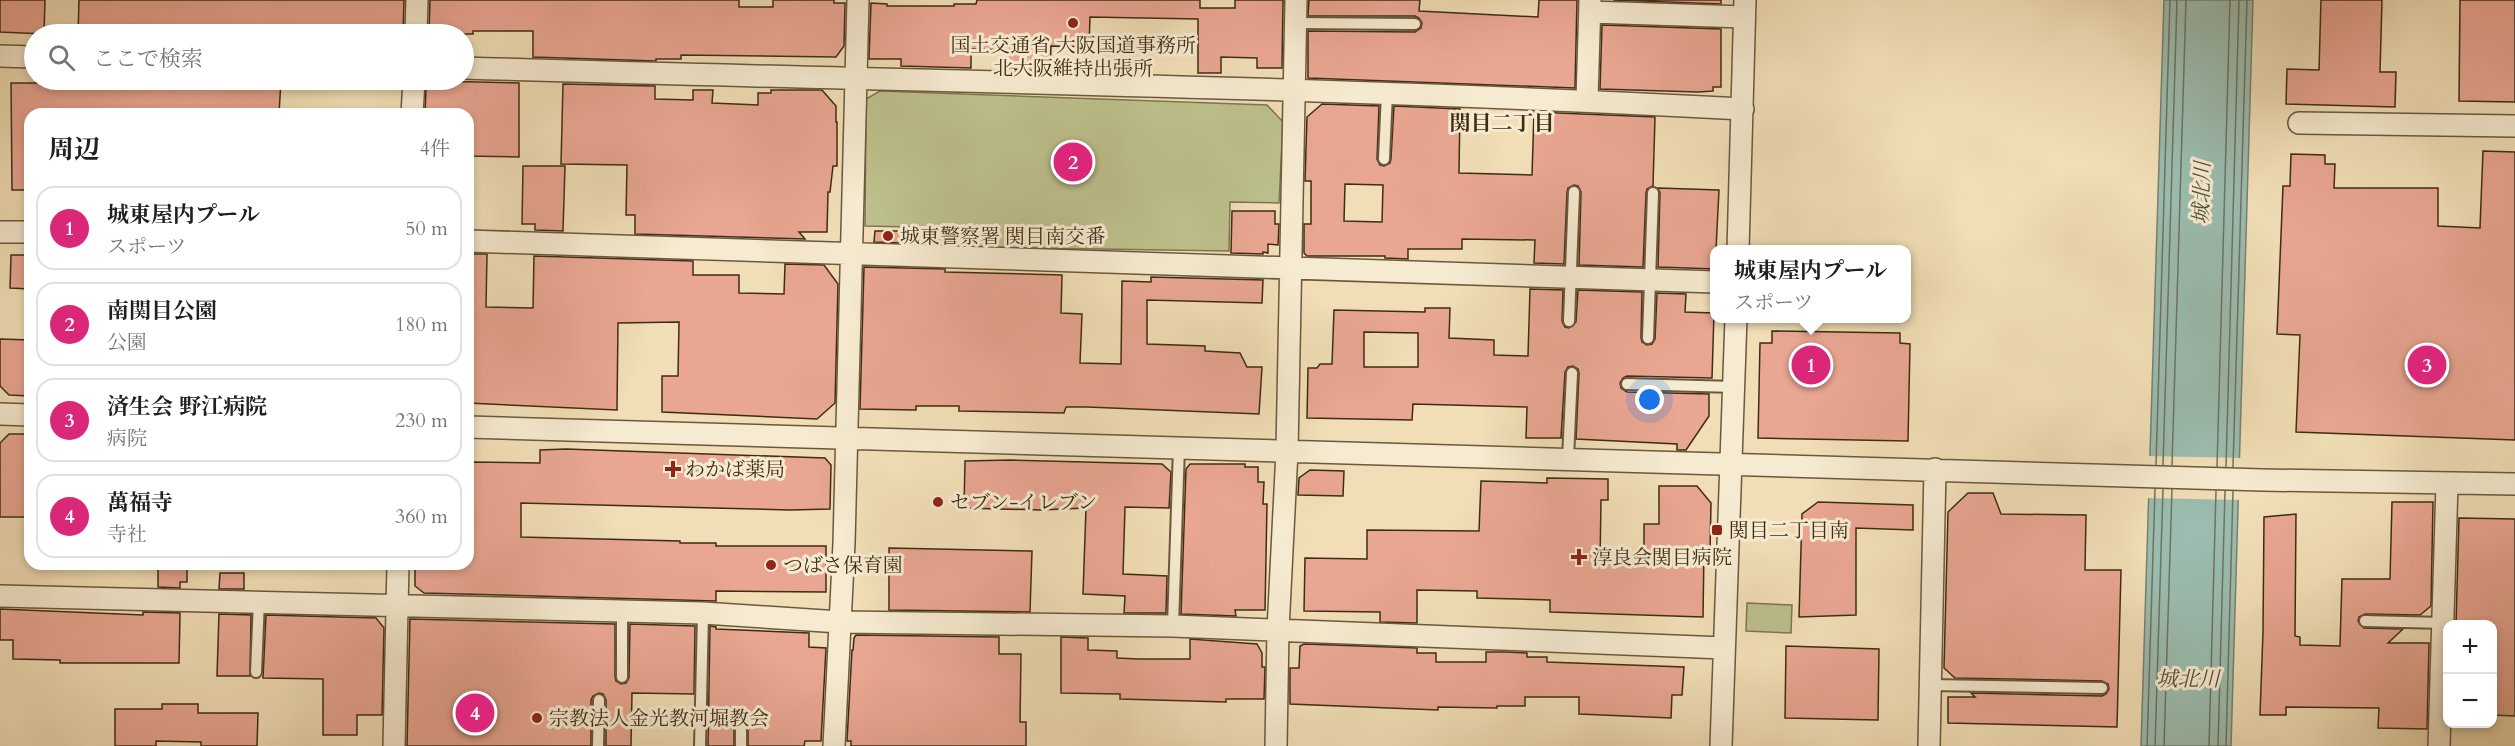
<!DOCTYPE html>
<html lang="ja">
<head>
<meta charset="utf-8">
<style>
  :root { --surface:#fff; --page:#f2f2f2; --text:#202124; --muted:#757577; --line:#e0e0e0; --accent:#db2777 }
  body { margin:0; font-family:Cardo,"Noto Serif JP",serif; background:var(--page); color:var(--text) }
  .controls { position:absolute; right:18px; bottom:18px; display:grid; overflow:hidden; border-radius:12px; box-shadow:0 3px 9px #0003 }
  .controls button { width:54px; height:54px; display:grid; place-items:center; padding:0; border:0; border-bottom:2px solid var(--line); background:var(--surface); color:var(--text); font:30px sans-serif }
  .you { position:absolute; left:1650px; top:400px; width:21px; height:21px; margin:-15px; border:4px solid #fff; border-radius:50%; background:#1a73e8; box-shadow:0 0 0 9px #1a73e833 }
  .badge { display:grid; place-items:center; width:39px; height:39px; border-radius:50%; background:var(--accent); color:#fff; font-size:20px; font-weight:700 }
  .pin { position:absolute; translate:-50% -50%; border:3px solid #fff; box-shadow:0 2px 6px #0006 }
  .popup { position:absolute; left:1710px; top:245px; width:201px; height:78px; box-sizing:border-box; display:grid; place-content:center; border-radius:12px; background:var(--surface); filter:drop-shadow(0 2px 4px #0005); font-size:20px; white-space:nowrap; color:var(--muted) }
  .popup b { font-size:22px; color:var(--text) }
  .popup::after { content:''; position:absolute; left:50%; top:100%; margin-left:-12px; border:12px solid transparent; border-top-color:var(--surface) }
  .list { margin:0; padding:0; list-style:none }
  h2 { display:flex; justify-content:space-between; align-items:center; height:78px; margin:0; padding:0 24px; font-size:26px }
  h2 small { font-size:20px; font-weight:400; color:var(--muted) }
  .list li { display:grid; grid-template-columns:39px 1fr auto; gap:18px; align-items:center; box-sizing:border-box; height:84px; margin:0 12px 12px; padding:0 12px; border:2px solid var(--line); border-radius:18px }
  .list b { display:block; font-size:22px; white-space:nowrap }
  .list p { margin:0; font-size:20px; white-space:nowrap; color:var(--muted) }
  .list em { font-size:20px; font-style:normal; color:var(--muted) }
  .icon { flex:none; width:33px; height:33px; fill:none; stroke:currentColor; stroke-width:2; stroke-linecap:round; stroke-linejoin:round }
  .map { position:relative; flex:none; width:2515px; height:746px; overflow:hidden }
  .search { position:absolute; background:var(--surface); box-shadow:0 3px 9px #0003; left:24px; top:24px; width:450px; height:66px; display:flex; align-items:center; gap:15px; box-sizing:border-box; padding:0 21px; border-radius:33px; color:var(--muted); font-size:22px }
  .panel { position:absolute; background:var(--surface); box-shadow:0 3px 9px #0003; left:24px; top:108px; width:450px; height:462px; border-radius:18px }
  .map>svg:first-child { display:block }
  .green { fill:#bdc08c; stroke:#7e7650; stroke-width:1.5 }
  .water { fill:#9bbcaf; stroke:#768271; stroke-width:1.5 }
  .pier { fill:#f1deb6 }
  .lines { fill:none; stroke-linecap:round; stroke-linejoin:round }
  .shore { stroke:#6c7462; stroke-width:1.5 }
  .building { fill:#e9a692; stroke:#3e2c15; stroke-width:1.5; fill-rule:evenodd }
  .lane-casing { stroke:#6b583d; stroke-width:14 }
  .street-casing { stroke:#6b583d; stroke-width:24 }
  .lane { stroke:#f6ead0; stroke-width:10 }
  .street { stroke:#f6ead0; stroke-width:21 }
  .poi-dot { fill:#8f2418; stroke:#f6ead0; stroke-width:2 }
  .labels { text-anchor:middle; dominant-baseline:central; stroke-width:6; stroke-linejoin:round; paint-order:stroke }
  .poi-label { font-size:20px; fill:#3e2c15; stroke:#f6ead0; text-anchor:start }
  .neighbourhood-label { font-size:21px; font-weight:bold; fill:#3e2c15; stroke:#f6ead0 }
  .water-label { font-size:21px; font-style:italic; fill:#55503c; stroke:#f6ead0 }
</style>
</head>
<body>
<div class="map">
<svg width="2515" height="746" viewBox="0 0 2515 746">
  <rect width="100%" height="100%" fill="#f1deb6"/>
  <filter id="stains"><feTurbulence type="fractalNoise" baseFrequency=".00333" numOctaves="4"/><feColorMatrix values="0 0 0 0 .2 0 0 0 0 .09 0 0 0 0 .02 0 0 0 .5 -.17"/></filter>
  <radialGradient id="worn" r=".72"><stop offset=".6" stop-color="#630" stop-opacity="0"/><stop offset="1" stop-color="#630" stop-opacity=".3"/></radialGradient>
  <path class="green" d="M880,91l387,14 16,17 -4,81 -49,-1 -1,49 -318,-5v-19l-46,-1 1,-127z
    M1747,603l45,2 -1,28 -45,-2z"/>
  <path class="water" d="M2164,0h89l-22,746h-90z"/>
  <path class="pier" d="M2147,456l96,2 -2,42 -95,-2z"/>
  <g class="lines">
    <path class="shore" d="M2156,465l14,-465
      M2163,465l14,-465
      M2172,465l14,-465
      M2217,467l13,-467
      M2226,467l13,-467
      M2233,467l14,-467
      M2147,746l8,-257
      M2155,746l8,-257
      M2164,746l8,-257
      M2209,746l7,-255
      M2218,746l7,-255
      M2226,746l7,-255"/>
  </g>
  <path class="building" d="M0,0h45l-1,34 -44,-2z
    M79,0h325l-1,34h-325z
    M430,0h309v7h34v-7h61v3h11l-1,43 -8,11 -155,-2v4h-25v2l-123,-4v-26h-60v3h-44z
    M977,0h223v8h35v-8h48l-1,68h-25v-10l-36,-1v16h-23v-54l-108,-2 -1,30 -38,-1 -1,25 -44,-2 1,-19 -36,-1v19l-70,-2v-7h-32l2,-56 16,1v2h67v-2h22z
    M1309,0h111l-1,11 119,6 1,-17h38l-2,88 -267,-10v-47l107,1 6,-4 1,-5 -3,-5 -4,-2h-107z
    M1613,0h108v4z
    M2321,0h61l-2,72h16l-1,35 -109,-3 1,-35 32,1z
    M2460,0h55v102l-56,-1z
    M1602,25l119,4v58h-8v4l-15,1 -98,-3z
    M46,80h235l-2,34h-249v76h-18l-1,-107h35z
    M435,81l84,2v74l-51,-1v-42h-43l1,-26z
    M563,84l92,2v13l38,1v-10h20l-1,13 46,2v-12h13v-3h51l14,16v16h1v44h-4l-3,26h-2l-1,40h-28l6,7 -170,-5v-19h-9l1,-50 -66,-1z
    M1322,104l57,2 -2,53 3,6 4,1 6,-3 1,-4 3,-53 66,3 -1,64 73,2 2,-63 121,5 -2,69 -6,3 -1,4 -3,74 -64,-2 2,-73 -3,-6 -4,-1 -6,3 -1,4 -3,72 -30,-1 1,-23 -73,-1v10h-54v10l-23,-1v-2h-78l-3,-3v-29h7v-43h-6l2,-64zM1345,184l38,1 -1,37 -38,-1z
    M2483,151l32,1v288l-219,-8 4,-97 -23,-1 6,-148h7l1,-32 34,1v9h10l-1,24h104v38l42,2z
    M523,166h42l-2,65 -28,-1v-6h-13z
    M1658,188l61,2 -4,79 -57,-2 2,-74z
    M1232,211h43v13h4l-1,21 -10,-1v9l-5,-1v2l-32,-1z
    M875,231h27v12l-28,-1z
    M468,254h19l-1,53 47,1 1,-52 159,5v14h46v18l45,1 1,-30 39,1 14,19 -3,119 -18,16 -155,-7v-36h16l1,-54 -61,1 -1,87 -149,-7z
    M11,255h19v34l-20,-1z
    M864,267l81,2v3l117,3 -1,38 21,1 -2,49 41,1 1,-83 29,1v-5l112,3 -1,23 -115,-3v44l58,2v5l35,2 7,14h15l-3,47 -172,-7h-21l-2,6 -105,-2v-5h-43v4l-56,-1z
    M1530,289l33,1 -1,31 3,6 4,1 7,-6 2,-32 64,2 -1,46 1,4 5,3 5,-1 3,-5 2,-46 29,1 -1,18 29,1 -2,65 -85,-2 -4,2 -3,5 1,5 6,4 82,2v22l-23,34h-9v-6l-101,-5 3,-66 -1,-4 -5,-3 -5,1 -3,5 -4,66h-35l1,-31 -114,-3 -1,16 -105,-2 1,-50h9l3,-4h12l2,-54 91,2v-4h25l-1,30 45,2v15l34,1zM1364,332l54,1v34h-54z
    M1772,331l128,2v10l10,1 -2,97 -150,-3 2,-95h12z
    M0,339l30,1v56l-21,-1 -9,-9z
    M9,434h21v65h-3v18h-27v-74z
    M566,449l259,9 6,7 -1,44 -40,1 -269,-7v34l159,4v2h36v3h110v46l-110,-1v10l-292,-8 -9,-7v-22h53v-29h5v-73l67,1v-13z
    M1011,460l151,4 9,8 -2,36 -44,-1 -2,67 44,2 -1,37h-42l1,-17 -42,-2 3,-86 -46,2 -76,-2 1,-47z
    M1190,464h55v3h13v15h6l-1,22h4l-2,106h-30l1,6 -55,-2 5,-145z
    M1310,470l34,1 -1,25 -45,-1 1,-17z
    M1547,478l61,1v21h-7l-1,62 44,1v-39h15v-38h38l14,17 -1,48h-6l-1,66 -153,-5v-12l-73,-2v-7l-60,-1v33l-37,-1v-10l-76,-1 1,-53 62,1v-29l112,1 2,-50 66,2z
    M1968,493h25l8,21 85,1 -1,55h36l-4,157 -169,-4v-26h27l-4,-4 131,3 4,-2 3,-5 -1,-5 -6,-3 -147,-3 -11,-10 4,-156z
    M1818,502l95,3v25l-57,-2v87l-57,2 3,-103z
    M2392,502h41l-2,104 -11,9 -55,-1 -6,3 -1,4 6,7 39,1 -15,14h41l-2,86 -49,-1 1,-20 -93,-1v8h-26l3,-83 1,-115 32,-3 -1,122 5,1v8l40,1 2,-67h48z
    M2459,518l56,1v197l-22,-1v-91h-37z
    M889,548l143,3 -2,61 -141,-2z
    M158,564h29v18h-7v6l-22,-1z
    M220,573h24v16h-25z
    M0,609l143,6v-3l37,1 -1,50h-119v-3l-47,-1v-19h-13z
    M219,614l32,1 -1,61h-33z
    M266,615l110,3 8,10 -2,87h-25v20h-34v-56l-60,-1z
    M410,619l205,5v53l1,4 5,3 5,-1 3,-5 1,-54 65,2 -1,68 -62,-1 -1,53h-25v-46l-3,-6 -4,-1 -6,3 -2,4v46h-184z
    M710,626l6,1v2l93,4v14l17,1 -5,93h-16l-1,5h-56v-18l-8,-4 -6,4v18h-26z
    M856,635l143,2v17h22l-1,68h6v24h-175v-5h-4l5,-91h1l1,-12z
    M1061,637l27,1v12l29,1v7l21,1h52v-20l67,5 5,9v14h3l-1,32h-38v3l-106,-3v-5l-59,-1z
    M1304,644l113,4v5h19v9h50v-10h21l20,1v4h20v5l137,5 -2,28h-10l-1,23 -92,-4v-17h-54v9h-28v2l-59,-1v3l-148,-6v-36h9l1,-22z
    M1786,646l93,3 -1,71 -93,-2z
    M162,704h36v9h60l-1,33h-56v-4l-45,-1v5h-41v-37h47z"/>
  <g class="lines">
    <defs>
      <path id="lane" d="M1296,23l119,1
        M1384,159l3,-66
        M1569,321l5,-129
        M1648,338l5,-145
        M1627,384l108,3
        M1568,458l4,-85
        M2365,621l78,2
        M1173,626l6,-179
        M256,672l3,-71
        M622,677v-65
        M1930,685l172,3
        M598,746l1,-46
        M700,746l3,-133
        M741,746v-15"/>
      <path id="street" d="M1590,12l154,5
        M416,34l1,-34
        M0,56l34,1
        M464,68c426,13 853,18 1279,41
        M1587,100l3,-100
        M412,114l2,-34
        M2299,123l216,3
        M0,232h30
        M468,241l1247,41
        M1738,250l7,-250
        M0,414l30,1
        M468,427l1795,53 252,4
        M0,596l703,17 137,9 333,4 551,22
        M394,746l4,-182
        M834,746l10,-203 14,-543
        M1276,746l2,-116 9,-179 9,-451
        M1721,746l15,-428
        M1929,746l6,-277
        M2439,746l8,-262"/>
    </defs>
    <use href="#lane" class="lane-casing"/>
    <use href="#street" class="street-casing"/>
    <use href="#lane" class="lane"/>
    <use href="#street" class="street"/>
  </g>
  <g class="poi-dot">
    <circle cx="1073" cy="23" r="6"/>
    <circle cx="888" cy="236" r="6"/>
    <path d="M670 460h6v6h6v6h-6v6h-6v-6h-6v-6h6z"/>
    <circle cx="938" cy="502" r="6"/>
    <rect x="1711" y="524" width="12" height="12" rx="3"/>
    <path d="M1576 548h6v6h6v6h-6v6h-6v-6h-6v-6h6z"/>
    <circle cx="771" cy="565" r="6"/>
    <circle cx="537" cy="718" r="6"/>
  </g>
  <g class="labels">
    <g class="poi-label">
      <text x="1073" y="45" text-anchor="middle">国土交通省 大阪国道事務所<tspan x="1073" dy="23">北大阪維持出張所</tspan></text>
      <text x="900" y="236">城東警察署 関目南交番</text>
      <text x="685" y="469">わかば薬局</text>
      <text x="950" y="502">セブン-イレブン</text>
      <text x="1729" y="530">関目二丁目南</text>
      <text x="1592" y="557">淳良会関目病院</text>
      <text x="783" y="565">つばさ保育園</text>
      <text x="549" y="718">宗教法人金光教河堀教会</text>
    </g>
    <g class="neighbourhood-label">
      <text x="1502" y="123">関目二丁目</text>
    </g>
    <g class="water-label">
      <text transform="translate(2202 193) rotate(-88)">城北川</text>
      <text x="2188" y="679">城北川</text>
    </g>
  </g>
  <rect width="100%" height="100%" filter="url(#stains)"/>
  <rect width="100%" height="100%" fill="url(#worn)"/>
</svg>
<div class="controls">
<button>+</button>
<button>−</button>
</div>
<div class="you"></div>
<div class="pin badge" style="left:1811px;top:365px">1</div>
<div class="popup"><b>城東屋内プール</b>スポーツ</div>
<div class="pin badge" style="left:1073px;top:162px">2</div>
<div class="pin badge" style="left:2427px;top:365px">3</div>
<div class="pin badge" style="left:475px;top:713px">4</div>
<div class="search"><svg class="icon" aria-label="search" viewBox="0 0 24 24"><circle cx="10" cy="10" r="6"/><path d="M15 15l6 6"/></svg>ここで検索</div>
<section class="panel">
<h2>周辺<small>4件</small></h2>
<ul class="list">
<li><span class="badge">1</span><div><b>城東屋内プール</b><p>スポーツ</p></div><em>50 m</em></li>
<li><span class="badge">2</span><div><b>南関目公園</b><p>公園</p></div><em>180 m</em></li>
<li><span class="badge">3</span><div><b>済生会 野江病院</b><p>病院</p></div><em>230 m</em></li>
<li><span class="badge">4</span><div><b>萬福寺</b><p>寺社</p></div><em>360 m</em></li>
</ul>
</section>
</div>
</body>
</html>
